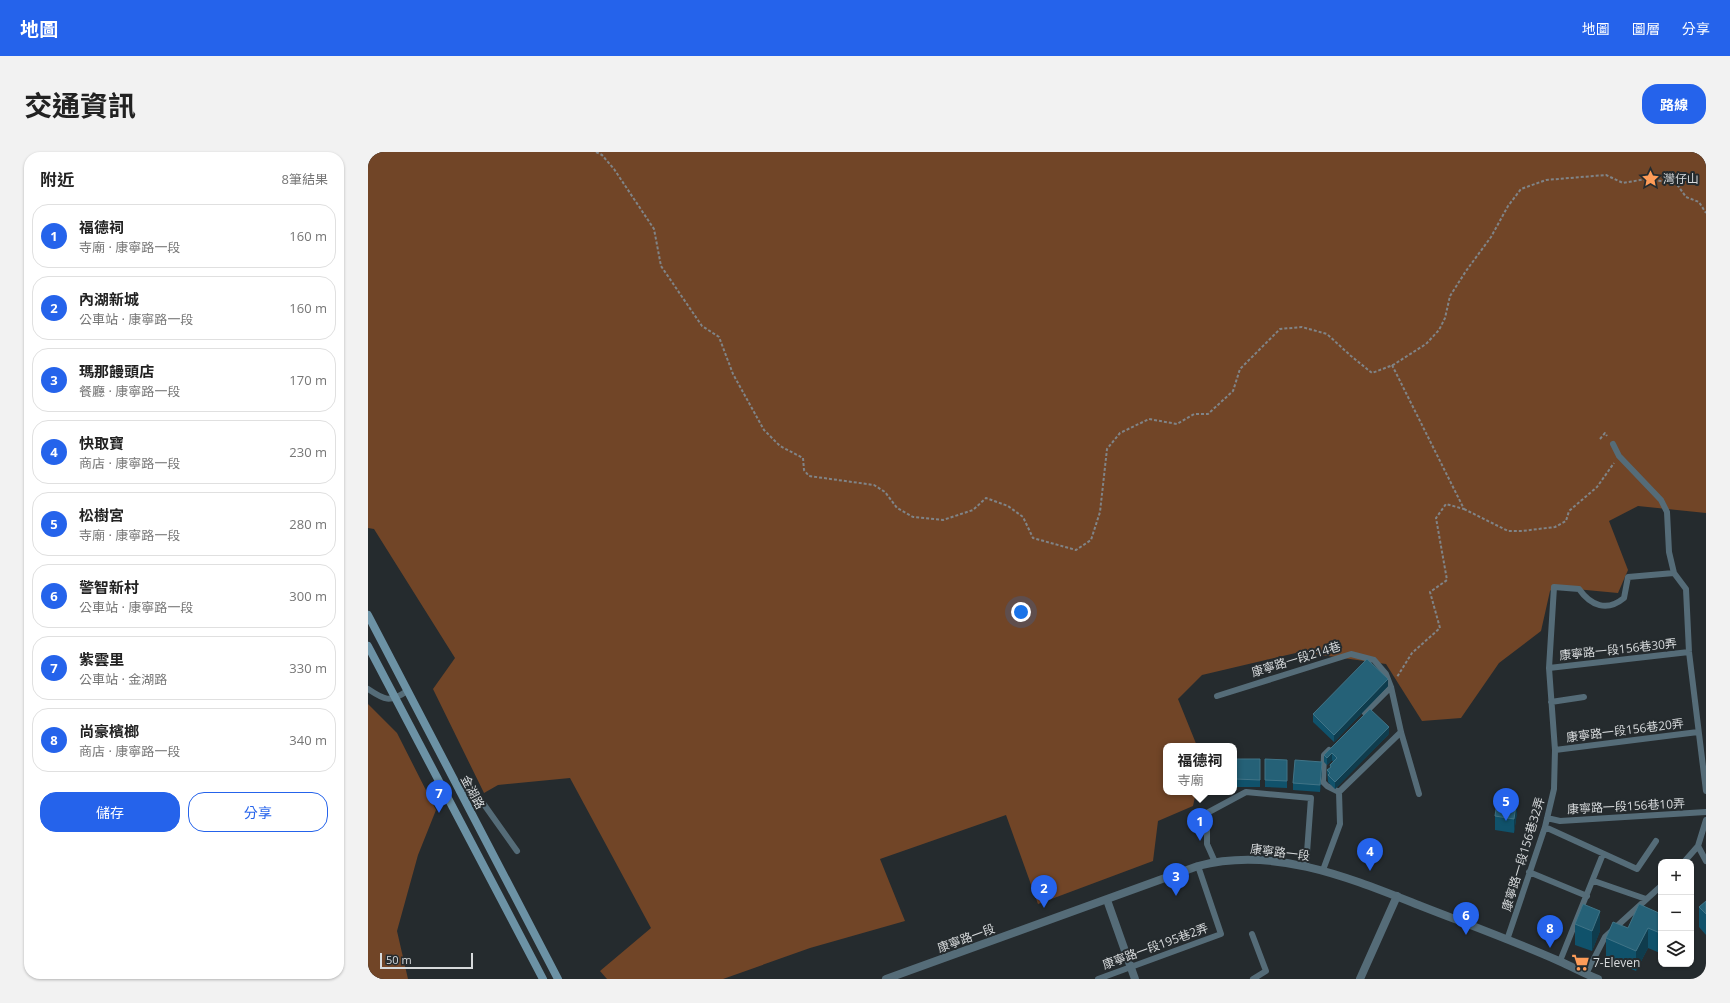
<!DOCTYPE html>
<html lang="zh-TW">
<head>
<meta charset="utf-8">
<style>
  :root { --surface:#fff; --page:#f2f2f2; --text:#222; --muted:#767676; --line:#e0e0e0; --accent:#2563eb }
  body { margin:0; font-family:"Open Sans","Noto Sans TC",sans-serif; background:var(--page); color:var(--text) }
  .controls { position:absolute; right:12px; bottom:12px; display:grid; overflow:hidden; border-radius:8px; box-shadow:0 1px 3px #0004 }
  .controls button { width:36px; height:36px; display:grid; place-items:center; padding:0; border:0; border-bottom:1px solid var(--line); background:var(--surface); color:var(--text); font:20px sans-serif }
  .scale { position:absolute; left:12px; bottom:10px; width:93px; box-sizing:border-box; padding-left:4px; border:2px solid #d7dadc; border-top:0; font-size:11px; line-height:14px; white-space:nowrap; color:#d7dadc; -webkit-text-stroke:3px #252b2e; paint-order:stroke }
  .you { position:absolute; left:653px; top:460px; width:14px; height:14px; margin:-10px; border:3px solid #fff; border-radius:50%; background:#1a73e8; box-shadow:0 0 0 6px #1a73e833 }
  .badge { display:grid; place-items:center; width:26px; height:26px; border-radius:50%; background:var(--accent); color:#fff; font-size:13px; font-weight:700 }
  .pin { position:absolute; translate:-50% -33px; filter:drop-shadow(0 1px 2px #0008) }
  .pin::after { content:''; position:absolute; top:21px; width:14px; height:12px; background:inherit; clip-path:polygon(0 0,100% 0,50% 100%) }
  .popup { position:absolute; left:795px; top:591px; width:74px; height:52px; box-sizing:border-box; display:grid; place-content:center; border-radius:8px; background:var(--surface); filter:drop-shadow(0 1px 3px #0005); font-size:13px; white-space:nowrap; color:var(--muted) }
  .popup b { font-size:15px; color:var(--text) }
  .popup::after { content:''; position:absolute; left:50%; top:100%; margin-left:-8px; border:8px solid transparent; border-top-color:var(--surface) }
  .list { margin:0; padding:0; list-style:none }
  h2 { display:flex; justify-content:space-between; align-items:center; height:52px; margin:0; padding:0 16px; font-size:17px }
  h2 small { font-size:13px; font-weight:400; color:var(--muted) }
  .list li { display:grid; grid-template-columns:26px 1fr auto; gap:12px; align-items:center; box-sizing:border-box; height:64px; margin:0 8px 8px; padding:0 8px; border:1px solid var(--line); border-radius:16px }
  .list b { display:block; font-size:15px; white-space:nowrap }
  .list p { margin:0; font-size:13px; white-space:nowrap; color:var(--muted) }
  .list em { font-size:13px; font-style:normal; color:var(--muted) }
  .actions { display:flex; gap:8px; padding:12px 16px }
  .actions a { flex:1; padding:9px 0; border:1px solid var(--accent); border-radius:16px; text-align:center; font-size:14px; color:var(--accent) }
  .actions .main { background:var(--accent); color:#fff }
  .icon { flex:none; width:22px; height:22px; fill:none; stroke:currentColor; stroke-width:2; stroke-linecap:round; stroke-linejoin:round }
  .map { position:relative; flex:none; width:1338px; height:827px; overflow:hidden; border-radius:16px }
  header { display:flex; align-items:center; gap:24px; box-sizing:border-box; height:56px; padding:0 20px; background:var(--accent); color:#fff }
  header strong { font-size:19px }
  nav { display:flex; gap:22px; margin-inline-start:auto; font-size:14px }
  .intro { display:flex; align-items:center; justify-content:space-between; box-sizing:border-box; height:96px; padding:0 24px }
  h1 { margin:0; font-size:28px }
  .button { padding:10px 18px; border-radius:16px; background:var(--accent); color:#fff; font-size:14px; font-weight:700 }
  main { display:flex; gap:24px; padding:0 24px }
  aside { flex:1; background:var(--surface); border-radius:16px; box-shadow:0 1px 3px #0004 }
  .map>svg:first-child { display:block }
  .forest { fill:#714527 }
  .lines { fill:none; stroke-linecap:round; stroke-linejoin:round }
  .path { stroke:#808487; stroke-width:2; stroke-dasharray:3 2; stroke-linecap:butt }
  .service { stroke:#556c78; stroke-width:6 }
  .minor { stroke:#556c78; stroke-width:8 }
  .tertiary { stroke:#556c78; stroke-width:8 }
  .secondary { stroke:#6c92a5; stroke-width:8 }
  .wall { fill:#10526b }
  .shaded-wall { fill:#0f3c4d }
  .building { fill:#256177; stroke:#417487 }
  .labels { text-anchor:middle; dominant-baseline:central; stroke-width:4; stroke-linejoin:round; paint-order:stroke }
  .poi-label { font-size:12px; fill:#d7dadc; stroke:#252b2e; text-anchor:start }
  .street-label { font-size:12px; fill:#d7dadc; stroke:#252b2e }
</style>
</head>
<body>
<header>
<strong>地圖</strong>
<nav><a>地圖</a><a>圖層</a><a>分享</a></nav>
</header>
<div class="intro"><h1>交通資訊</h1><a class="button">路線</a></div>
<main>
<aside>
<h2>附近<small>8筆結果</small></h2>
<ul class="list">
<li><span class="badge">1</span><div><b>福德祠</b><p>寺廟 · 康寧路一段</p></div><em>160 m</em></li>
<li><span class="badge">2</span><div><b>內湖新城</b><p>公車站 · 康寧路一段</p></div><em>160 m</em></li>
<li><span class="badge">3</span><div><b>瑪那饅頭店</b><p>餐廳 · 康寧路一段</p></div><em>170 m</em></li>
<li><span class="badge">4</span><div><b>快取寶</b><p>商店 · 康寧路一段</p></div><em>230 m</em></li>
<li><span class="badge">5</span><div><b>松樹宮</b><p>寺廟 · 康寧路一段</p></div><em>280 m</em></li>
<li><span class="badge">6</span><div><b>警智新村</b><p>公車站 · 康寧路一段</p></div><em>300 m</em></li>
<li><span class="badge">7</span><div><b>紫雲里</b><p>公車站 · 金湖路</p></div><em>330 m</em></li>
<li><span class="badge">8</span><div><b>尚豪檳榔</b><p>商店 · 康寧路一段</p></div><em>340 m</em></li>
</ul>
<div class="actions"><a class="main">儲存</a><a>分享</a></div>
</aside>
<div class="map">
<svg width="1338" height="827" viewBox="0 0 1338 827">
  <rect width="100%" height="100%" fill="#252b2e"/>
  <path class="forest" d="M0,0h1338v361l-68,-7 -29,15 19,49 -10,23 -64,-6 -4,4 -9,40 -42,32 -38,55 -39,3 -36,-57 -86,-12 -98,23 -24,24 19,47h-31v46h30l-3,14 -35,15 -5,40 -115,43 -32,-89 -126,44 25,62 -95,27 -87,31h-116l-7,-8 51,-43 -81,-150 -72,7 -14,8 -51,-104 22,-31 -81,-129 -6,-1z
    M0,552l29,29 39,77 -18,45 -21,76 11,48h-40z"/>
  <g class="lines">
    <path class="path" d="M228,0l6,3 12,14 40,60 7,37 41,60 17,11 14,37 31,56 16,16 23,12 1,12 5,6 65,9 11,7 12,16 16,9 30,3 30,-10 13,-12 22,8 15,11 10,21 43,12 15,-10 9,-28 7,-63 13,-16 29,-14 28,5 17,-10h14l25,-23 7,-22 40,-40 22,-2 25,7 24,22 21,17 21,-8 33,-21 13,-14 6,-12 5,-22 16,-25 25,-34 17,-31 13,-17 25,-9 60,-5 17,8 23,-4 30,4 10,14 13,5 7,11
      M1024,213l72,144 -18,-5 -10,14 11,62 -17,12 10,36 -28,25 -15,24
      M1232,287l5,-6 2,3
      M1096,357l44,22h14l33,-4 11,-6 3,-10 28,-24 17,-24"/>
    <path class="service" d="M1245,292l6,12 42,44 6,12 2,40 5,21 12,16 3,63 17,139
      M1181,516l140,-16
      M0,537c16,11 22,14 39,2
      M849,544l134,-42 23,6 12,14 5,13 10,45 18,62
      M1183,550l33,-5
      M997,561l26,-26
      M1187,598l143,-18
      M91,639l14,-2 44,62
      M971,640l62,-60
      M1179,666l13,3 146,-9
      M1177,675l92,42 19,-28
      M1330,694l8,15
      M847,710l-8,-18v-31l39,-21 65,6 -5,68
      M1316,710l14,-16 8,-26
      M955,718l17,-46 -1,-32 -12,-6 -4,-4 1,-27 5,-5
      M1161,720l58,24
      M1226,729l52,18
      M884,782l14,37 -13,8
      M1139,788l38,-113 9,-38 1,-39 -6,-82 5,-81 25,2c12,17 28,23 45,9l4,-21 46,-4
      M1192,809l43,-107
      M1218,822l19,-37 56,-51
      M730,827l123,-45 -23,-68"/>
    <path class="minor" d="M739,748l28,79
      M992,827l37,-83"/>
    <path class="tertiary" d="M518,827l312,-113c77,-20 152,12 223,40 46,18 93,35 138,55 14,6 26,13 39,18"/>
    <path class="secondary" d="M0,463l190,364
      M0,494l175,333"/>
  </g>
  <path class="wall" d="M1020,534l-54,56 -21,-20v-8z
    M1021,582l-54,55 -7,-7 -1,-12 3,-2v-3l3,-3 -1,-2 -5,5 -3,-3v-7z
    M867,607h25v28h-25z
    M897,607l22,1v28l-22,-1z
    M954,617l-2,23 -27,-2v-7z
    M1149,660l-3,21 -19,-3v-14z
    M1338,749v34l-7,-8v-20z
    M1293,762l-1,39 -12,-5 -12,23 -30,-13v-20z
    M1207,772l25,7 -8,20 -17,-6z"/>
  <path class="shaded-wall" d="M1020,527v7l-54,56v-7z
    M1021,575v7l-54,55v-7z
    M964,601v7l-5,5v-7z
    M954,610v7l-2,23v-7z
    M1149,646v14l-3,21v-14z
    M1232,759v20l-8,20v-20z
    M1280,776v20l-12,23v-20z
    M1293,779v20l-1,2v-20z"/>
  <path class="building" d="M999,507l21,20 -54,56 -21,-21z
    M1002,557l19,18 -54,55 -7,-7 2,-2 -3,-3 4,-3 -1,-2 7,-7 -5,-5 -5,5 -3,-3z
    M867,607h25v21l-25,-1z
    M897,607l22,1v21l-22,-1z
    M927,608l27,2 -2,23 -27,-2z
    M1130,643l19,3 -3,21 -19,-3z
    M1338,749v13l-7,-7z
    M1215,752l17,7 -8,20 -17,-7z
    M1271,752l22,10v17l-1,2 -12,-5 -12,23 -30,-13 7,-16 15,6z"/>
  <defs>
    <symbol id="sight-bare" viewBox="-9 -9 18 18"><path d="M0-6L1.8-2.2L6-1.7L2.9 1.2L3.7 5.4L0 3.3L-3.7 5.4L-2.9 1.2L-6-1.7L-1.8-2.2Z" fill="#fe9c58" stroke="#252b2e" stroke-width="2.5" paint-order="stroke"/></symbol>
    <symbol id="supermarket-bare" viewBox="-9 -9 18 18"><path d="M-6-5.5h2.5l.6 2H6L4.5 2H-2.5L-4.4-4H-6ZM-1.5 3.2a1.3 1.3 0 1 0 .1 0ZM3 3.2a1.3 1.3 0 1 0 .1 0Z" fill="#fe9c58" stroke="#252b2e" stroke-width="2.5" paint-order="stroke"/></symbol>
  </defs>
  <g fill-rule="evenodd">
    <use href="#sight-bare" x="1270" y="14" width="25" height="25"/>
    <use href="#supermarket-bare" x="1200" y="798" width="25" height="25"/>
  </g>
  <g class="labels">
    <g class="poi-label">
      <text x="1295" y="26">灣仔山</text>
      <text x="1225" y="810">7-Eleven</text>
    </g>
    <g class="street-label">
      <text transform="translate(1250 497) rotate(-6)">康寧路一段156巷30弄</text>
      <text transform="translate(928 507) rotate(-17)">康寧路一段214巷</text>
      <text transform="translate(1257 578) rotate(-7)">康寧路一段156巷20弄</text>
      <text transform="translate(105 640) rotate(62)">金湖路</text>
      <text transform="translate(1258 654) rotate(-3)">康寧路一段156巷10弄</text>
      <text transform="translate(912 700) rotate(7)">康寧路一段</text>
      <text transform="translate(1155 702) rotate(-73)">康寧路一段156巷32弄</text>
      <text transform="translate(598 786) rotate(-20)">康寧路一段</text>
      <text transform="translate(787 794) rotate(-20)">康寧路一段195巷2弄</text>
    </g>
  </g>
</svg>
<div class="controls">
<button>+</button>
<button>−</button>
<button><svg class="icon" aria-label="layers" viewBox="0 0 24 24"><path d="M12 4l9 5-9 5-9-5zM3 14l9 5 9-5"/></svg></button>
</div>
<div class="scale">50 m</div>
<div class="you"></div>
<div class="pin badge" style="left:832px;top:689px">1</div>
<div class="popup"><b>福德祠</b>寺廟</div>
<div class="pin badge" style="left:676px;top:756px">2</div>
<div class="pin badge" style="left:808px;top:744px">3</div>
<div class="pin badge" style="left:1002px;top:719px">4</div>
<div class="pin badge" style="left:1138px;top:669px">5</div>
<div class="pin badge" style="left:1098px;top:783px">6</div>
<div class="pin badge" style="left:71px;top:661px">7</div>
<div class="pin badge" style="left:1182px;top:796px">8</div>
</div>
</main>
</body>
</html>
